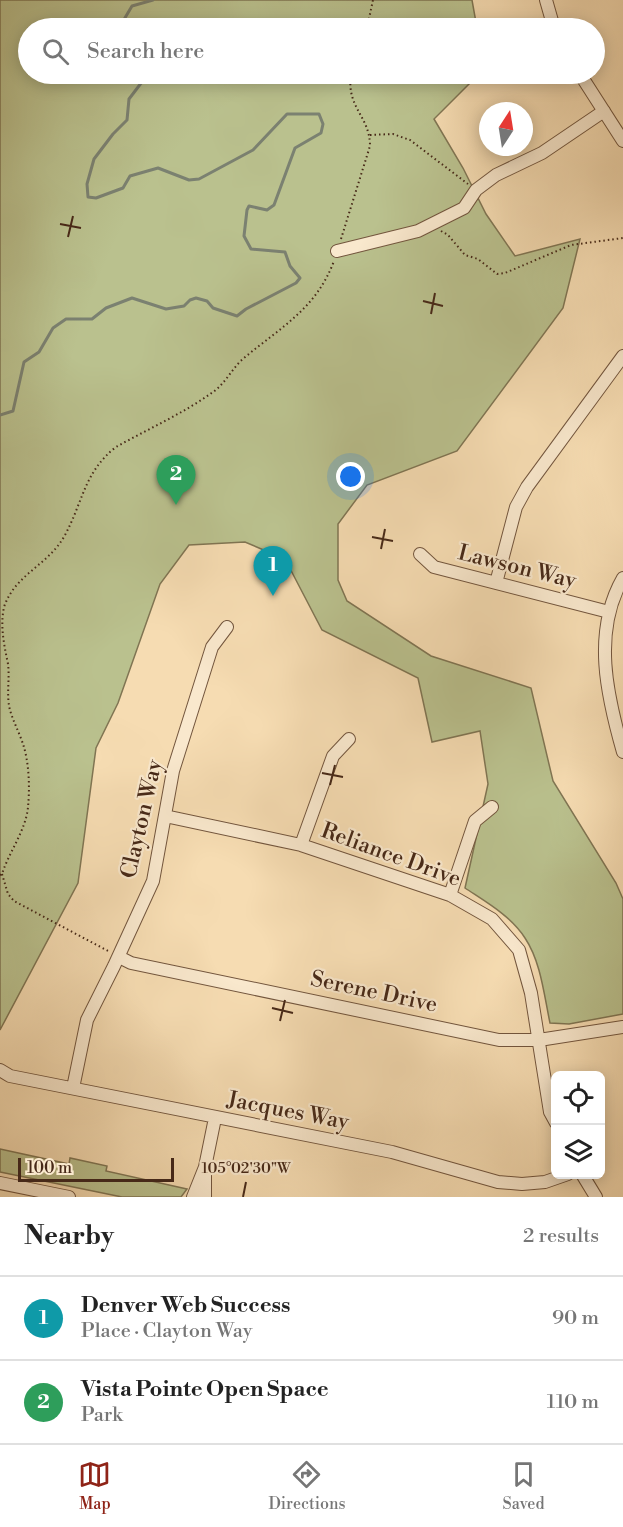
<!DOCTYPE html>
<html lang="en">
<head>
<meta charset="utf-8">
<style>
  :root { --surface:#fff; --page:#f2f2f2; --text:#222; --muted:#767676; --line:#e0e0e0; --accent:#8f2418 }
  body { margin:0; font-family:"Libre Bodoni",serif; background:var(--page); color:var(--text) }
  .controls { position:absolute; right:18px; bottom:18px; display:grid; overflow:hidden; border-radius:9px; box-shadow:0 3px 15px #0003 }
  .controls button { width:54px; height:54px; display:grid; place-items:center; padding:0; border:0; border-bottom:2px solid var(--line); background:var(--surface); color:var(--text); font:30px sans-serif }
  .compass { position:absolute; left:479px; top:102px; width:54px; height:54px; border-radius:50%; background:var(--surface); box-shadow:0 3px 15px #0003; rotate:12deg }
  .scale { position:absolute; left:18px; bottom:15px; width:156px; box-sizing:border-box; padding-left:6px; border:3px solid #472918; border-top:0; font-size:16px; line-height:21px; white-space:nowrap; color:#472918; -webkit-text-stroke:4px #f9e8cd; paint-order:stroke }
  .you { position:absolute; left:351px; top:477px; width:21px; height:21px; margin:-15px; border:4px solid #fff; border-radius:50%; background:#1a73e8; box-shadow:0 0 0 9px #1a73e833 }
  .badge { display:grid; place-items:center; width:39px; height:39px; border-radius:50%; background:var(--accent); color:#fff; font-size:20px; font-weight:700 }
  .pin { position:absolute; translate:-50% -50px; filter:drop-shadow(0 2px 3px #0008) }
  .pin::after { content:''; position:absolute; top:32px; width:21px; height:18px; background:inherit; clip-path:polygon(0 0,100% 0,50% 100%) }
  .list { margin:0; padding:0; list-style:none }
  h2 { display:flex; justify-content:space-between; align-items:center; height:78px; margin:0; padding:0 24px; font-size:26px }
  h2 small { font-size:20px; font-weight:400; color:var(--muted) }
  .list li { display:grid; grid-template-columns:39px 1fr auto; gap:18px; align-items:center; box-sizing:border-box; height:84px; padding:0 24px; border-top:2px solid var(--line) }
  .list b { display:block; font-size:22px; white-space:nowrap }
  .list p { margin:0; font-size:20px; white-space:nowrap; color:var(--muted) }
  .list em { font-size:20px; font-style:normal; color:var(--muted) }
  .icon { flex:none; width:33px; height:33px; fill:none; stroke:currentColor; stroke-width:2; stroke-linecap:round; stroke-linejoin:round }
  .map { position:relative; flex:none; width:623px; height:1197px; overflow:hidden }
  .search { position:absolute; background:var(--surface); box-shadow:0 3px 15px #0003; left:18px; right:18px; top:18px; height:66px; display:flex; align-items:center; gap:15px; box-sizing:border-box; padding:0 21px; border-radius:33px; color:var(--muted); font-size:22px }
  .sheet { height:246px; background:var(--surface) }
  nav { display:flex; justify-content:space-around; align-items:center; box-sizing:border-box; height:84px; border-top:2px solid var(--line); background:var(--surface); font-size:16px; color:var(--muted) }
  nav a { display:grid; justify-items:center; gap:3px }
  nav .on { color:var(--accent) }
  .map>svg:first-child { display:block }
  .green { fill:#bac18e; stroke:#807553; stroke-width:1.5 }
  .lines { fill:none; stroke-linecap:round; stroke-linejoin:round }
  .stream { stroke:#7b8171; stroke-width:3 }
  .minor-casing { stroke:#73563e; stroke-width:14 }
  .path { stroke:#472918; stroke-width:2; stroke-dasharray:1.5 3; stroke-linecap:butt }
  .minor { stroke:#f9e8cd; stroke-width:12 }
  .ticks { fill:none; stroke:#472918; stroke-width:2 }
  .labels { text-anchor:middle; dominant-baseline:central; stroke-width:4.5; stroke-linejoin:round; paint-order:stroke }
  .street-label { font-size:22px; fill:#472918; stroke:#f9e8cd }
  .ticks-label { font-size:15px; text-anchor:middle; fill:#472918; stroke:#f9e8cd; stroke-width:4.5; stroke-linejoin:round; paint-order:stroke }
</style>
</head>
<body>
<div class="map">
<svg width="623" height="1197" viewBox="0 0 623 1197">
  <rect width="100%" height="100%" fill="#f6dcb2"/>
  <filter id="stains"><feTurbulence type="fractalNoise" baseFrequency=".00333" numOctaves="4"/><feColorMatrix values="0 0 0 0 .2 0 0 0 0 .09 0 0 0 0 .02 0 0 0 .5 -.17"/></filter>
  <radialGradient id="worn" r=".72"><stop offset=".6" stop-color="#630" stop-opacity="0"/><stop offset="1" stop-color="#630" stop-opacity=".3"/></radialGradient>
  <path class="green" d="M0,0h472l5,28h-449v46h451l-45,45 29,49 23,46 29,42 65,-17 -17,69 -106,143 -90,34 -29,39v56l9,21 84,55 100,32 22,93 63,102 7,16v115l-54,10 -19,-1c-6,-28 -9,-61 -25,-85 -14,-22 -39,-36 -60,-50l23,-104 -8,-53 -48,11 -14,-64 -96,-48 -37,-71 -40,-17 -56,3 -29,39 -42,119 -22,45 -18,135 -78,147z
    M0,1149l69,15 1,-6 37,8 -1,5 81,18 -6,8h-59l-122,-25z"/>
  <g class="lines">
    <path class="stream" d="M119,28l13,-22 21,-6
      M0,415l13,-4 11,-49 15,-10 14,-24 13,-9h26l14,-11 26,-10 34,11 18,-3 6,-6 6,-2 11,3 6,7 24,8 9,-7 50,-26 4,-5 -10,-12 -5,-14 -34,-3 -7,-13 3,-26 2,-4 18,4 7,-5 21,-57 26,-15 2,-9 -4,-10h-32l-34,36 -54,29 -10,1 -31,-12 -28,8 -7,12 -27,10 -8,-1 -1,-13 7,-25 19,-25 14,-14 2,-21 19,-25"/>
    <defs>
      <path id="minor" d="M546,0l8,28
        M580,74l43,67
        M337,251l81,-20 46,-23 12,-18 20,-15 46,-22 62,-42
        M420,554l14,13 175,45
        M623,578c-31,54 -16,118 0,174
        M496,583l20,-76 11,-20 96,-131
        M165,816l136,29 149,50 42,24 27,31 12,43 19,119 6,11
        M301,845l32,-89 16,-17
        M450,895l25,-74 17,-14
        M119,957l12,6 368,77h40l84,-13
        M0,1070l10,6 382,76 106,30 24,2 23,-2 23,-8
        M73,1088l14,-68 27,-54 39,-85 20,-110 39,-124 15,-20
        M205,1174v23
        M582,1174l14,23
        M0,1183l69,14
        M193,1197l12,-30 10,-49"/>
    </defs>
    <use href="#minor" class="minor-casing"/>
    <path class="path" d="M367,28l6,-28
      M370,135l23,-1 17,6 58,44
      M441,231l7,4 17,20 13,4 19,15 8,-1 66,-28 52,-7
      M341,239l29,-93c0,-30 -24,-38 -19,-72
      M2,874l6,20 6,7 96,51
      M0,875l2,-1c7,-22 24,-44 26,-67 2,-20 1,-45 -5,-63 -4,-12 -10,-23 -13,-34 -4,-15 0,-31 -2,-46 -4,-20 -8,-37 -4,-57 11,-33 45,-42 61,-72 18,-33 19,-63 51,-88 32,-18 68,-34 97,-55 13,-9 19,-24 31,-34 37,-31 72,-49 90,-97"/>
    <use href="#minor" class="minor"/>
  </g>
  <path class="ticks" d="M60,224l21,4M68,237l5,-21M423,301l20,5M431,314l4,-21M372,537l21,4M381,549l4,-20M322,773l21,4M330,785l5,-20M272,1008l21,5M280,1021l5,-21M243,1197l3,-15"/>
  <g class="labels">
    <g class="street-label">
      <text transform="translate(517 567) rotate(14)">Lawson Way</text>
      <text transform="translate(142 819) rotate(-77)">Clayton Way</text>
      <text transform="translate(391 855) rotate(20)">Reliance Drive</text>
      <text transform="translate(374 992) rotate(12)">Serene Drive</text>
      <text transform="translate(288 1111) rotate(11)">Jacques Way</text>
    </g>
  </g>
  <g class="ticks-label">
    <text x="246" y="1173">105°02'30"W</text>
  </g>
  <rect width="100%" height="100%" filter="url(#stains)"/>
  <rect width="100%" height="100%" fill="url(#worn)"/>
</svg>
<div class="controls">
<button><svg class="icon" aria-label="locate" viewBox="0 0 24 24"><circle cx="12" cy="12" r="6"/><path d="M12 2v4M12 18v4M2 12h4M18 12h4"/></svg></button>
<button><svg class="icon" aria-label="layers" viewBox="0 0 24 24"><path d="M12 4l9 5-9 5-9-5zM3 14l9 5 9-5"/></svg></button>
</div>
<svg class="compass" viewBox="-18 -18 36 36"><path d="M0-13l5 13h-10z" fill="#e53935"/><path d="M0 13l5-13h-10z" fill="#767676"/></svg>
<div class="scale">100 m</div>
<div class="you"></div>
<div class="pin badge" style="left:273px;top:596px;background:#0f9aa8">1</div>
<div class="pin badge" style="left:176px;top:505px;background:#2e9e5b">2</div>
<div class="search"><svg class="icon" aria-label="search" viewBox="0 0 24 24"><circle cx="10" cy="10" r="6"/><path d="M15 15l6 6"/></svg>Search here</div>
</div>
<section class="sheet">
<h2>Nearby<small>2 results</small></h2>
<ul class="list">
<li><span class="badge" style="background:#0f9aa8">1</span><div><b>Denver Web Success</b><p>Place · Clayton Way</p></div><em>90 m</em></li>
<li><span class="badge" style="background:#2e9e5b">2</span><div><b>Vista Pointe Open Space</b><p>Park</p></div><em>110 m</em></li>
</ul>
</section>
<nav>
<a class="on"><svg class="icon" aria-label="map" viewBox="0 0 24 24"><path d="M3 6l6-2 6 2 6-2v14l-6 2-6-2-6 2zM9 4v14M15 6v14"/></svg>Map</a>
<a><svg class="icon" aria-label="directions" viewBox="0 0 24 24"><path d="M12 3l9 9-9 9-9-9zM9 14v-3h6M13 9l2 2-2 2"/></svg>Directions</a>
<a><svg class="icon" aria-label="saved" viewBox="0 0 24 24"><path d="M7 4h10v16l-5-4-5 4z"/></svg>Saved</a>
</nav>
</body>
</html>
